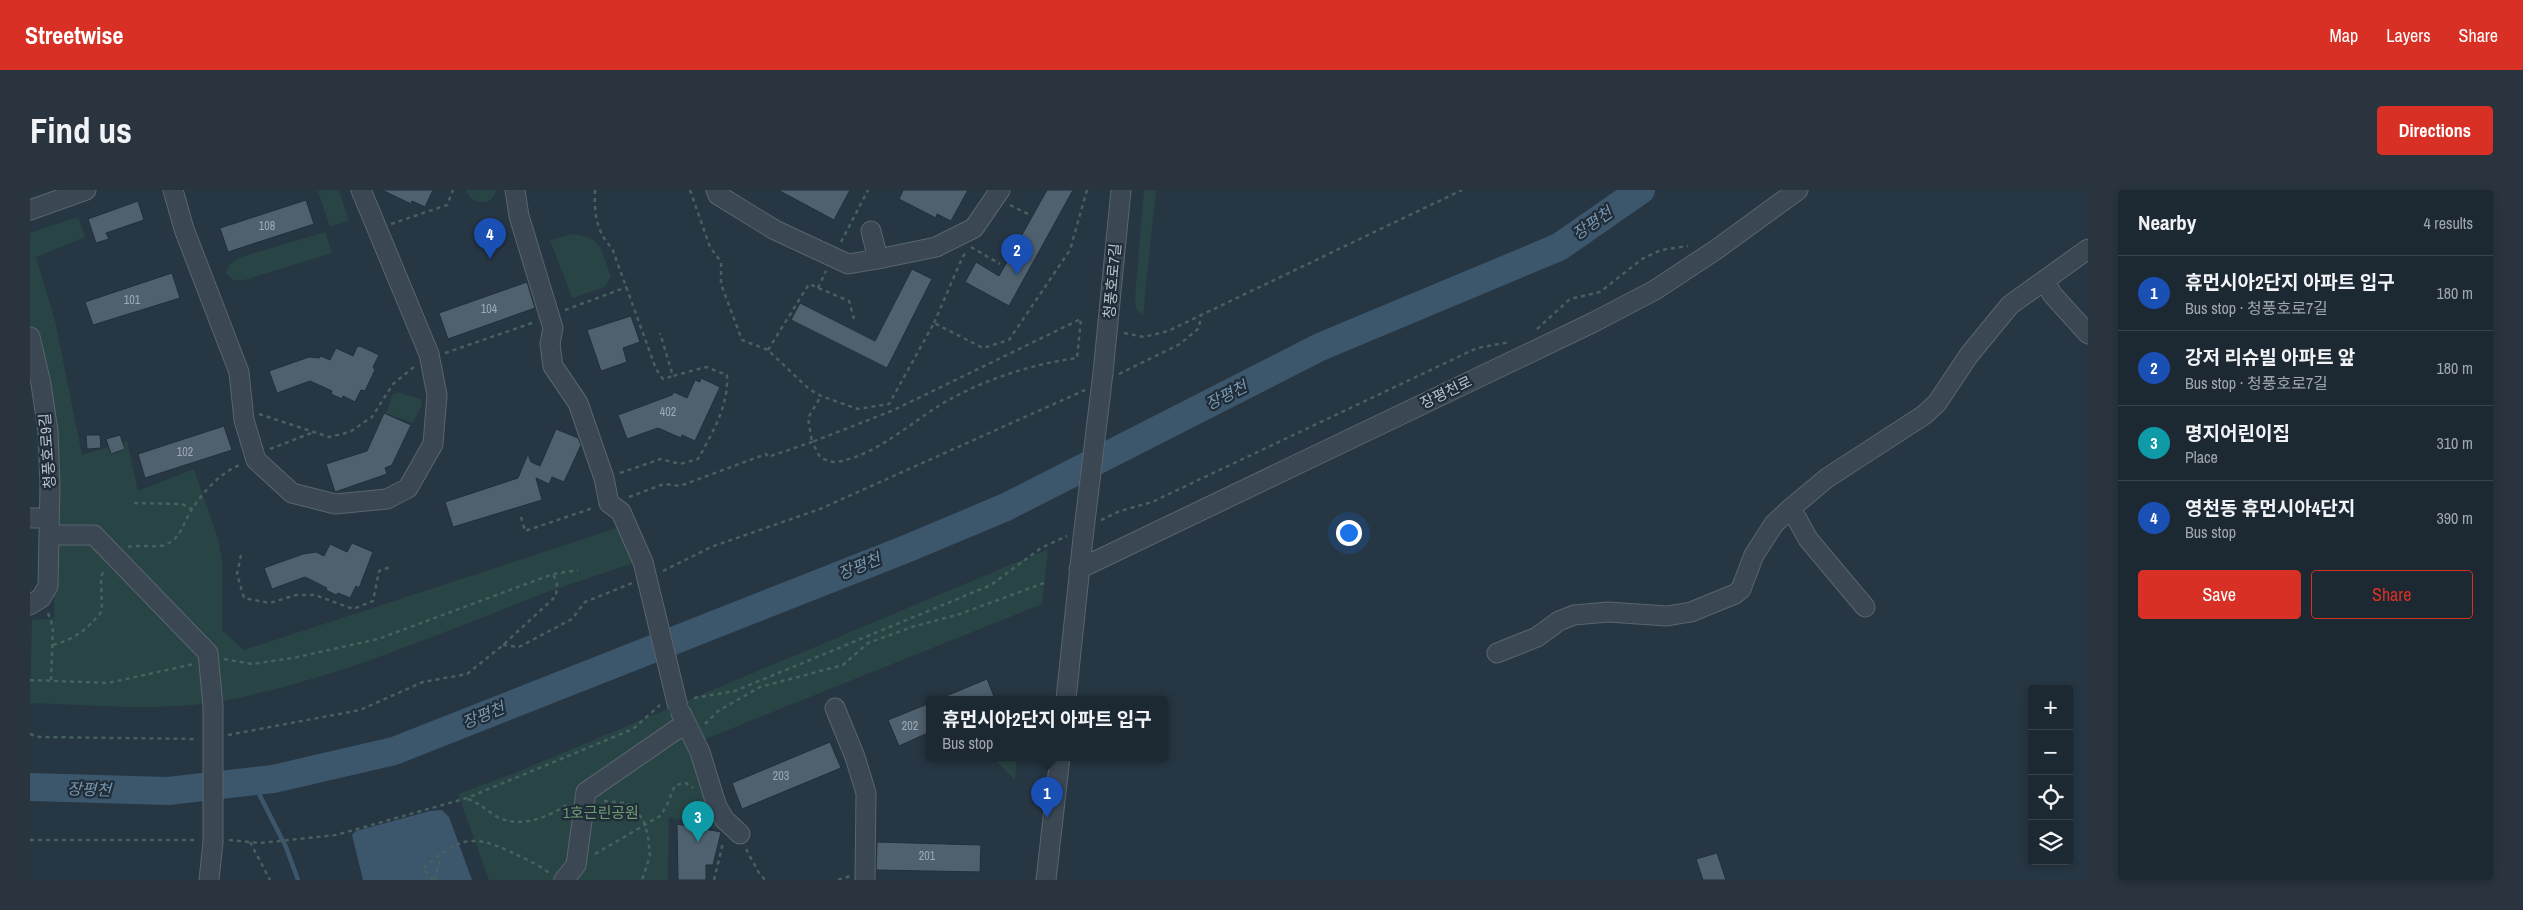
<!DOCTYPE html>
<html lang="en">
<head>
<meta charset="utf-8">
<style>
  :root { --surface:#1c2832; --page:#29343e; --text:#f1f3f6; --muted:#a0a6ac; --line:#3a444d; --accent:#d93025 }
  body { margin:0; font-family:"Archivo Narrow","Noto Sans KR",sans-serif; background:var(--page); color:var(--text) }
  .controls { position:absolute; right:15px; bottom:15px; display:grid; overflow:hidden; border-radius:5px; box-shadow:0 2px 8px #0003 }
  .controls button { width:45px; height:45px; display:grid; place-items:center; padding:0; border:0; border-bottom:1px solid var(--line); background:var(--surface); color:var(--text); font:25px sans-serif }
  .you { position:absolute; left:1318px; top:342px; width:18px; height:18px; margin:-12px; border:4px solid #fff; border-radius:50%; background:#1a73e8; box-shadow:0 0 0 8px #1a73e833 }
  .badge { display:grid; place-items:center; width:32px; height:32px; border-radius:50%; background:var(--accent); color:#fff; font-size:16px; font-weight:700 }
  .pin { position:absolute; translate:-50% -41px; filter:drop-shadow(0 1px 2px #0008) }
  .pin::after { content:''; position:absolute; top:26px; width:18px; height:15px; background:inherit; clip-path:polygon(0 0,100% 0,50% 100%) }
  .popup { position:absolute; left:896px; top:506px; width:242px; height:65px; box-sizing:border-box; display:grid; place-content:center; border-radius:5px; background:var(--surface); filter:drop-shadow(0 1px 4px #0005); font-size:16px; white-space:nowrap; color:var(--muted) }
  .popup b { font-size:19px; color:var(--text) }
  .popup::after { content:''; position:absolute; left:50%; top:100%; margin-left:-10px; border:10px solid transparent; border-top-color:var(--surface) }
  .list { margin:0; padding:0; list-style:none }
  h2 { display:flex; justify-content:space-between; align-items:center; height:65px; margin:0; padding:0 20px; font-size:21px }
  h2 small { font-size:16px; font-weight:400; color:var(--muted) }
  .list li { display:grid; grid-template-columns:32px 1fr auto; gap:15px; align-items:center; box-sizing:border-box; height:75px; padding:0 20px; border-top:1px solid var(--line) }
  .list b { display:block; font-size:19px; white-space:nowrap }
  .list p { margin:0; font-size:16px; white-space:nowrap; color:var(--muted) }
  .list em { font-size:16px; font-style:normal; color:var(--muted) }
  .actions { display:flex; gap:10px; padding:15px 20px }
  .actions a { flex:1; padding:11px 0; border:1px solid var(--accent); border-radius:5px; text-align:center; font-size:18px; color:var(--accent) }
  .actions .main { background:var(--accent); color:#fff }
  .icon { flex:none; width:28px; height:28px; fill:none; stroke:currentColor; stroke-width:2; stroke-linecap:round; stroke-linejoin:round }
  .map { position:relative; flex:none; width:2058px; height:690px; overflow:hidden; border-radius:5px }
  header { display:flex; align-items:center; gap:30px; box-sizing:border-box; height:70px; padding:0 25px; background:var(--accent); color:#fff }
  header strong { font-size:24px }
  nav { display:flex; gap:28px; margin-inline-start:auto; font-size:18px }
  .intro { display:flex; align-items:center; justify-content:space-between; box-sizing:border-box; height:120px; padding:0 30px }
  h1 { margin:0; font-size:35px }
  .button { padding:12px 22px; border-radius:5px; background:var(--accent); color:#fff; font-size:18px; font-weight:700 }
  main { display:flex; gap:30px; padding:0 30px }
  aside { flex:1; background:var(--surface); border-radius:5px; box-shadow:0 2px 8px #0003 }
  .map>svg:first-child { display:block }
  .green { fill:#294444 }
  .water { fill:#3c566c }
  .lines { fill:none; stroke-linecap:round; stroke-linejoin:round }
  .stream { stroke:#3c566c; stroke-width:4.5 }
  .river { stroke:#3c566c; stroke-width:28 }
  .building { fill:#4f606e; stroke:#222f3a }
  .minor-casing { stroke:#596570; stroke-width:21 }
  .path { stroke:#476060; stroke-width:2.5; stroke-dasharray:4 4; stroke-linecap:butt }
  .minor { stroke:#3b4753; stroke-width:19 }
  .minor-bridge-casing { stroke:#596570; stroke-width:21; stroke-linecap:butt }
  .minor-bridge { stroke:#3b4753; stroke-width:19 }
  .labels { text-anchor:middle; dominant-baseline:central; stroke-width:4.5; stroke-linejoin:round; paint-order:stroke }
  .number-label { font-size:12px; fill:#9eaab4 }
  .street-label { font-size:15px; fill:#b8c2cc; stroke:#202d38 }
  .park-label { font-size:15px; fill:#6f9e74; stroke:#202d38 }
  .water-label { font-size:16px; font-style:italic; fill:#7896af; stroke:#202d38 }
</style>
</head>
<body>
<header>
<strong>Streetwise</strong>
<nav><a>Map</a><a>Layers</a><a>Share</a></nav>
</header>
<div class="intro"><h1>Find us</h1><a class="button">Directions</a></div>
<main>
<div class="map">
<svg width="2058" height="690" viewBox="0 0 2058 690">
  <rect width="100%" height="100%" fill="#263643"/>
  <path class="green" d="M292,0h17l10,31 -19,6 -12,-36z
    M436,0h31l-6,10c-11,5 -21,1 -25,-10z
    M1114,0h12l-13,126 -7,-8 -1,-11z
    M48,27l7,20 -49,20 19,64 27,134 45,-14 11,50 56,-22 24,69 4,23v69l22,20 385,-126 15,36c-42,13 -84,27 -125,43 -97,38 -194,79 -297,98 -60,11 -131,4 -192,2l2,-83 22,-2v-137l-24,-153v-95z
    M295,42l7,21 -91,28 -7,-1 -8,-6 2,-8 10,-8z
    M543,44c31,5 27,15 38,42l-6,11 -33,11 -22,-58z
    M369,203l22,6 1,6 -9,18 -27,-10 7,-19z
    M1018,359l-6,55 -339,136 29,92 -63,-15 -1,63h-179l-31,-86 57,-21z
    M962,567h25l-2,23z"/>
  <path class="water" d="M412,620l7,7 23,63h-109l-11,-45 4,-4 74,-20z"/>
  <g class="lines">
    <path class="stream" d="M223,592l33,65 12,33"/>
    <path class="river" d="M0,597l138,4 105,-12 121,-28 512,-202 100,-42 314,-160 239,-100 82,-57"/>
  </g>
  <path class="building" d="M352,0h51l-8,17 -13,-6 -1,3z
    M748,0h72l-16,30z
    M873,0h65l-17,31 -14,-7 -1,4 -37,-19z
    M1017,0h26l-64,116 -44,-24 11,-20 23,14z
    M276,10l8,24 -86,28 -8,-24z
    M108,11l6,19 -38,13 3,6 -13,4 -8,-24z
    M882,79l20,10 -45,89 -96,-48 9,-17 75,38z
    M142,83l8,25 -87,27 -8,-23z
    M497,92l8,26 -87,31 -9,-26z
    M601,126l9,26 -17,6 4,14 -26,9 -14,-41z
    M330,156l19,9 -6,12 2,3 -10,21 -4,-1 -6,12 -12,-6 -1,3 -11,-5 1,-3 -22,-10 -33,12 -8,-22 40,-14 10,1 2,-2 9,4 6,-12 17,8 4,-9z
    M671,188l19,9 -25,54 -13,-6 -1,3 -23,-10 -31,11 -9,-24 54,-20 2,-3 13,6 8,-18 5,2z
    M354,223l27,12 -19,40 -7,3 2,6 -52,18 -9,-28 41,-13z
    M194,236l8,24 -87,28 -7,-24z
    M526,239l22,9 3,7 -17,37 -12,-5 -3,7 -13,-6 6,22 -89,27 -8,-25 73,-24 10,-24 3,8 9,4z
    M56,245h14l1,13 -14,1z
    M90,245l5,14 -14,5 -5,-15z
    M322,353l21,9 -14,36 -3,-2 -6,12 -12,-5 -2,2 -10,-5 1,-2 -22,-11 -33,12 -8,-21 39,-14 13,-2 8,4 6,-12 17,8z
    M957,489l8,20h-56z
    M900,513v29l-31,14 -11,-26z
    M800,552l11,26 -99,41 -10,-26z
    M647,634l44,8 -8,33h-7v15h-28z
    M847,652l104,3 -1,27 -104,-2z
    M1687,663l9,27h-23l-7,-21z"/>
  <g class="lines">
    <defs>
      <path id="minor" d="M143,0l11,39 55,143 5,48 12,40 36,33 43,11 52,-5 21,-11 25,-44 4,-49 -8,-41 -68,-164
        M485,0l4,26 34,112 -3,16 3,22 25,37 26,75 5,25 12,9 22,50
        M686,0l2,5 57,35 73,34 30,-5
        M0,20l56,-20
        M841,41l7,28 58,-12 38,-19 26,-38
        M2015,91l7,13 36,40
        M0,147l11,47 7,47 2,54 -2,101 -7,12 -11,7
        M1073,183l18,-183
        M1761,318l17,31 57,68
        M0,328h19
        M20,345h44l114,118 5,53
        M1049,379l513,-246 63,-33 62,-41 81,-59
        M1467,463l40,-16 22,-16 15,-6 34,-3 59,4 24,-4 44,-18 6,-5 13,-34 20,-31 17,-16 36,-30 97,-63 13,-12 32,-48 41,-50 78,-56
        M1036,509l17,-161
        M805,518l20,49 11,36 -1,87
        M651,523l19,39 17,55 8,13 15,14
        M179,690l4,-38
        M534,690l12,-15 10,-73 100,-69
        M1016,690l14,-123"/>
    </defs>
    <use href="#minor" class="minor-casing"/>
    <path class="path" d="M565,0c-1,22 1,42 17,58l44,121 7,10 10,-3
      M660,0l20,57 11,15v22l21,56 26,10 41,39 12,7 37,13 31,-5 45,-81 49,25 26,-8 61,-90 17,-60
      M980,15l18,9
      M361,34l56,-19 6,-15
      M811,52l27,-52
      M941,57l29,17
      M788,98l8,-17
      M535,120l62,-23
      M904,133l29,-67 5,-5
      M1507,139l33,-30 30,-7 42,-33 19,-9 27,-4
      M1094,143l20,4 24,-6 294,-141
      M738,160l41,-66 40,17 5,18
      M415,163l90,-31
      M1089,184l61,-30 19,-16 2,-14
      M229,224l70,23 21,-5 22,-15 21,-33 22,-18
      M240,259l44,-17
      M590,283l41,-14 19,5 18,-5c14,-25 31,-54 29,-84l-21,-8 -33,9 -13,-43
      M599,307l35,-13 16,2 86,-32 2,3 44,-15 8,15c4,2 10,5 14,5 42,-4 83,-46 120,-65 38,-20 80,-33 123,-39l4,-39 -187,91 -82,32 -4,-24 13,-22
      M104,313l48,1 10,5
      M491,327l4,14 68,-23
      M1071,330l19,-9 32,-9 325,-154 33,-6
      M98,357c12,-3 29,2 39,-3 14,-6 17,-23 25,-35 11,-17 29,-37 48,-44
      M211,365l-4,19 7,24 26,5 26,-8h19l38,14 20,-8 6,-30 11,-4
      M633,381l48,-24 109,-38 265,-119
      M18,423l5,14 -2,53
      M23,455c22,-6 35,-16 49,-34l-1,-34 3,-7
      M473,455l16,2 53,-28 13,-17 47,-19
      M194,469l28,5 41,-6 85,-19 175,-65 25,-4
      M0,490l78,3 86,-19
      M664,508l41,-7 256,-106 50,-37 26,-12
      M675,534l13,-13 42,-24 83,-22 25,-22 44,-16 48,-13 84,-31
      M0,544l9,3 157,2
      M198,545l132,-25 63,-28 44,-8 36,-29 53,-49 1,-13 -4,-9
      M438,609c11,4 17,10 26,16 25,15 51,3 73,-10
      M574,611l23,2 16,16 5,17 2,20 -8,24
      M0,650h166
      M199,650l31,3 76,-8 131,-37 166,-69 27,-24
      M220,652l20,38
      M716,659l13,24 6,7
      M565,664l65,-38 7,-11 8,-20 11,-2 7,5
      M403,690l-10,-12c35,-28 46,-36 88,-16 12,6 27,12 38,21
      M405,690l6,-25
      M684,690l9,-37
      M808,690l12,-4"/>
    <use href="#minor" class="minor"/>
    <defs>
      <path id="minor-bridge" d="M1053,348l20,-165
        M613,372l35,145
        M183,516v136"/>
    </defs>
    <use href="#minor-bridge" class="minor-bridge-casing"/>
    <use href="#minor-bridge" class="minor-bridge"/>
  </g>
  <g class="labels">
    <g class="number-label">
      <text x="237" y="36">108</text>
      <text x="102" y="110">101</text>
      <text x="459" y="119">104</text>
      <text x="638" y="222">402</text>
      <text x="155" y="262">102</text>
      <text x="880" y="536">202</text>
      <text x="751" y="586">203</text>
      <text x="897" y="666">201</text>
    </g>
    <g class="street-label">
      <text transform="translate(1082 91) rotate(-85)">청풍호로7길</text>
      <text transform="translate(1416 202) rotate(-26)">장평천로</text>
      <text transform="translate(17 261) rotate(-94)">청풍호로9길</text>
    </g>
    <g class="park-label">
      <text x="571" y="622">1호근린공원</text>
    </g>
    <g class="water-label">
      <text transform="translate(1562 33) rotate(-35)">장평천</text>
      <text transform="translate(1196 205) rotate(-27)">장평천</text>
      <text transform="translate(829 376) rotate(-22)">장평천</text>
      <text transform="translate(453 525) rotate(-22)">장평천</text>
      <text transform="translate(59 599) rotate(2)">장평천</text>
    </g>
  </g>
</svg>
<div class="controls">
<button>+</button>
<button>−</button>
<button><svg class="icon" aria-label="locate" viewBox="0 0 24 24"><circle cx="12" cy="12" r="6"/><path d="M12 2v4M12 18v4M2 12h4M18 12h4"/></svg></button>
<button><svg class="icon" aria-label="layers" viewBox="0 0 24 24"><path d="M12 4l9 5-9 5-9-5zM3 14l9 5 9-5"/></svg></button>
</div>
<div class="you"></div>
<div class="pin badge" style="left:1017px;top:628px;background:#1a4fb4">1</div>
<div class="popup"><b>휴먼시아2단지 아파트 입구</b>Bus stop</div>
<div class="pin badge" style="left:987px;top:85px;background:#1a4fb4">2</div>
<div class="pin badge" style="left:668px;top:652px;background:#0f9aa8">3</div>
<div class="pin badge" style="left:460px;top:69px;background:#1a4fb4">4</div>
</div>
<aside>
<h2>Nearby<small>4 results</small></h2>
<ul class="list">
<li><span class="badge" style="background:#1a4fb4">1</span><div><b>휴먼시아2단지 아파트 입구</b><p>Bus stop · 청풍호로7길</p></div><em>180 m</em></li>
<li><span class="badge" style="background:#1a4fb4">2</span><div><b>강저 리슈빌 아파트 앞</b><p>Bus stop · 청풍호로7길</p></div><em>180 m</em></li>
<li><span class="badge" style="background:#0f9aa8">3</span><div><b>명지어린이집</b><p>Place</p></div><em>310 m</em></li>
<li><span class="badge" style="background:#1a4fb4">4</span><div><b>영천동 휴먼시아4단지</b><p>Bus stop</p></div><em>390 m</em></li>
</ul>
<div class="actions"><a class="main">Save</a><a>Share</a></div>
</aside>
</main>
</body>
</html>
